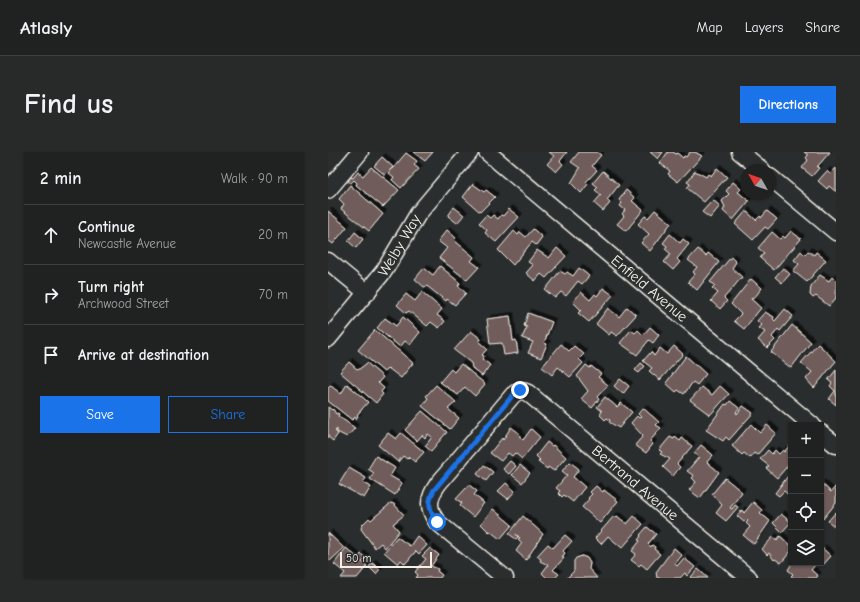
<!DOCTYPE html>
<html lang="en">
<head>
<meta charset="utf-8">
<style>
  :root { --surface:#202222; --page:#282a2a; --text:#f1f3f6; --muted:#a2a4a5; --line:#3d3f40; --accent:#1a73e8 }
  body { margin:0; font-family:"Comic Neue",sans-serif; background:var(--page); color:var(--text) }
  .controls { position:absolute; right:12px; bottom:12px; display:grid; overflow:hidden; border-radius:0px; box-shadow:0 1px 3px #0004 }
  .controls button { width:36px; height:36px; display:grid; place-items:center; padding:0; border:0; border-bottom:1px solid var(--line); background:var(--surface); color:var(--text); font:20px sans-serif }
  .compass { position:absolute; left:412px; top:12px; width:36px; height:36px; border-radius:50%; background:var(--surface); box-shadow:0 1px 3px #0004; rotate:310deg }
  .scale { position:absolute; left:12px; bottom:10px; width:92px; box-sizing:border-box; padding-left:4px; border:2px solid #f4f1e8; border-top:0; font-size:11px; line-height:14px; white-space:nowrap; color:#f4f1e8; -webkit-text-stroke:3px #2a2d2e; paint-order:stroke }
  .stop { position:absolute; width:12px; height:12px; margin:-9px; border:3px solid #1a73e8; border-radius:50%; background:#fff }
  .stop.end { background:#1a73e8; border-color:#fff; box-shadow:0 1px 4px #0008 }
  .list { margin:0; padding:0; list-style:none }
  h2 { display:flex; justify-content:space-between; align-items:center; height:52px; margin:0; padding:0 16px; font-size:17px }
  h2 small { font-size:13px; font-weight:400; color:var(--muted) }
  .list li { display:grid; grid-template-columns:26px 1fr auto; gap:12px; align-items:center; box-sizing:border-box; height:60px; padding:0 16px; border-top:1px solid var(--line) }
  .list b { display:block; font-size:15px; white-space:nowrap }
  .list p { margin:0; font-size:13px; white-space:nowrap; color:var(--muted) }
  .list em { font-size:13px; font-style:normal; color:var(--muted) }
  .actions { display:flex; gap:8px; padding:12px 16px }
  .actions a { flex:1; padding:9px 0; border:1px solid var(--accent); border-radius:0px; text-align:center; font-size:14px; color:var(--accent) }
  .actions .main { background:var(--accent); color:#fff }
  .icon { flex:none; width:22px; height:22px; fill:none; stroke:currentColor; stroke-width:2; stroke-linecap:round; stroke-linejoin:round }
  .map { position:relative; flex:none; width:508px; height:426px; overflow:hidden; border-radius:0px }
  header { display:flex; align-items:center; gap:24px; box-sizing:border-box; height:56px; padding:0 20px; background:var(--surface); border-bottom:1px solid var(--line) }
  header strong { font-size:19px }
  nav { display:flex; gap:22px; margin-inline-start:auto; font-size:14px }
  .intro { display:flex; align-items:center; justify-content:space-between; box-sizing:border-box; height:96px; padding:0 24px }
  h1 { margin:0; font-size:28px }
  .button { padding:10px 18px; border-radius:0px; background:var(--accent); color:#fff; font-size:14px; font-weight:700 }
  main { display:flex; gap:24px; padding:0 24px }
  aside { flex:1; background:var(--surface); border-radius:0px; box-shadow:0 1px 3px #0004 }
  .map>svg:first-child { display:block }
  .building { fill:#6f5c5a; stroke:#f4f1e8; filter:url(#shadow) }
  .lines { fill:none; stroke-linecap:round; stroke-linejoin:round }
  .minor-casing { stroke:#f4f1e8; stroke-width:19 }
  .minor { stroke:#2a2d2e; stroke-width:16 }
  .route { stroke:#1a73e8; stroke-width:5 }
  .labels { text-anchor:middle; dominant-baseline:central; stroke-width:3.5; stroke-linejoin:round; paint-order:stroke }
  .street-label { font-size:15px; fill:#f4f1e8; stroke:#2a2d2e }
</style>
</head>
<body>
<header>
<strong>Atlasly</strong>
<nav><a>Map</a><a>Layers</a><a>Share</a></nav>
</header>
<div class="intro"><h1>Find us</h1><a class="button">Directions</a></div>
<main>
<aside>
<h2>2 min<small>Walk · 90 m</small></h2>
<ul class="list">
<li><svg class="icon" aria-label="ahead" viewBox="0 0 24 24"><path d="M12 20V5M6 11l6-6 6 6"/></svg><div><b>Continue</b><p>Newcastle Avenue</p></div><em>20 m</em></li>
<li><svg class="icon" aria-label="right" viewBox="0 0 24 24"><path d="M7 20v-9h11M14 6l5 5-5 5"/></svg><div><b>Turn right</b><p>Archwood Street</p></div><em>70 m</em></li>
<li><svg class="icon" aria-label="arrive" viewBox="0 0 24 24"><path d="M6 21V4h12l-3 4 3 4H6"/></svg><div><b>Arrive at destination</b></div></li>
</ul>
<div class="actions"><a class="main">Save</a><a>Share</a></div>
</aside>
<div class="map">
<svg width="508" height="426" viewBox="0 0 508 426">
  <defs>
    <filter id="shadow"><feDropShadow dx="3.5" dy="-3.5" stdDeviation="0" flood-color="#0009"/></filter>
  </defs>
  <rect width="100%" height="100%" fill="#2a2d2e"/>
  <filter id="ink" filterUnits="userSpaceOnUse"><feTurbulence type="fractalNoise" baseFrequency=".025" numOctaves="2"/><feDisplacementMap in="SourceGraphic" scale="8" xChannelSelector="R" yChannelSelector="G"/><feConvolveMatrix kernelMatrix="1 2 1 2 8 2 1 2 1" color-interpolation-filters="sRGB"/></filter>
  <g filter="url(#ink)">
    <path class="building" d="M85,0h20l-8,9z
      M221,0h18l-7,9 3,3 -7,8 -9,-8 7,-8z
      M251,0h18l4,3 -9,11 5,4 -11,12 2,2 -7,9 -10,-10 9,-15 -9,-6z
      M322,0h13l-5,7z
      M340,0h5l3,2 1,-1 6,5 1,-2 2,1 4,-5h5l7,4 -24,26 -10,-8 2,-3 -10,-8z
      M476,0h26l-13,15 2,1 -7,8 -10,-8 6,-8 -2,-2 2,-3z
      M78,1l11,8 -3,4 5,4 -18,19 -9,-8 2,-3 -5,-4z
      M54,5l11,10 -8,8 -11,-9z
      M43,15l28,23 -16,17 -27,-22 1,-2 -3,-3 -3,3 -3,-2 3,-4 2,1 5,-6 5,4z
      M389,16l10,9 -23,25 -17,-14 3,-4 -3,-2 8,-11 11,6 2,-3 3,2z
      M508,16v23h-1l-6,-5 -2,3 -9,-8 9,-10 3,3z
      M275,19l16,14 -12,15 3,3 -7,8 -9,-8 7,-8 -6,-5 3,-3 -5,-4z
      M405,30l8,7 -3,3 11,9 -16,19 -10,-9 2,-4 -3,-6 7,-7 -3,-3z
      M145,32l11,8 2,-2 9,7 -15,15 -17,-15z
      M22,33l33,29 -14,17 -28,-22 3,-5 -5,-5z
      M298,38l9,8 -3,3 11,9 -17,21 -9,-7 7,-8 -2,-2 3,-4 -5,-4 2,-3 -3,-3z
      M385,48l7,6 -10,12 -8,-6z
      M126,55l10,8 -7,8 -9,-7z
      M181,57l10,8 -23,25 -11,-9 2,-3 -8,-7 7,-8 4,3 3,-3 5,4 3,-4 2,1z
      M327,58l16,13 -21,28 -9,-8 8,-9 -11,-10 7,-8 3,2z
      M0,59l19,16 -14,17 -5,-4z
      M418,59l10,9 4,-4 1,2 6,-7 10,8 -9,10 -3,-2 -12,13 -18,-16z
      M205,77l9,8 -6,8 -4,-3 -19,23 -15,-15 16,-19 4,4 2,-3 6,5z
      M119,78l9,8 -2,2 20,17 -3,4 8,6 -12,13 -28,-22 8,-10 -9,-7z
      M463,79l10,8 -27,31 -14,-12 4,-5 -6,-5 14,-16 8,7 3,-3 2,2z
      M27,80l8,7 -7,9 -8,-7z
      M342,82l10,9 3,-4 6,5 -12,15 3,3 -7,8 -9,-8 7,-8 -6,-5 2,-3 -4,-3z
      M229,96l9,8 -20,22 -5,-4 -6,7 -9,-8 7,-8 -5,-3 9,-12 12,8z
      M370,97l8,7 2,-3 11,9 -22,28 -9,-8 7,-8 -2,-2 4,-5 -9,-7z
      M473,99l4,4 3,-4 6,4 2,-3 10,8 -19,22 -14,-11 6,-7 -5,-4z
      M403,105l5,5 -4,6 10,9 -18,21 3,3 -7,8 -9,-8 7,-8 -6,-5 3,-3 -5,-3z
      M112,114l20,17 -2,3 8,7 -11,12 -8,-6 -1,2 -19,-15 -3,1 -9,-8 9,-11 9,7z
      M251,116l10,8 -7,8 -4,-3 -12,15 -5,-4 -6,6 -10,-8 15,-19 5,3 2,-2 6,4z
      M455,116l7,6 -8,9 -7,-6z
      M492,123l9,6 3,-4 3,3 1,-1v19l-7,8 -13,-10 -3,2 -3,-3 1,-9z
      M423,127l11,9 -8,10 -2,-1 -1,2 10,9 -17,21 -10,-8 7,-7 -10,-10z
      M275,136l10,7 -24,27 -11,-9 3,-3 -8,-8 8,-10 9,8 5,-6 2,2z
      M94,140l20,17 -5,6 8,6 -6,7 -8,-6 -4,4 -18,-15 -3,2 -9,-8 9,-11 9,7z
      M299,155l9,8 -19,21 -6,-4 -2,3 -13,-11 12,-16 11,9z
      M457,157l8,7 -13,15 -2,-2 -6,8 3,3 -8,8 -9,-8 7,-8 -6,-4 3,-3 -5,-4 8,-9 9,5 -1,2 2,2z
      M200,161l24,9 -8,21 3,1 -6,14 -13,-5 5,-11 -11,-4 5,-11 -3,-1z
      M182,164l3,25 3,-1 2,13 -14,2 -2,-12 -12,1 -3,-25z
      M75,165l17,15 -10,13 -5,-4 -5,6 -23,-19 8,-10 11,8z
      M464,173l19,17 -20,26 -20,-16z
      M322,175l9,8 -6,8 -4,-3 -12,15 -17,-12 11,-13 4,3 3,-3 5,5z
      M47,178l38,33 -12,15 -13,-10 -4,4 -26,-22z
      M143,179l10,8 -2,3 8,7 -5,6 2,1 -2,3 8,6 -8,11 -10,-8 -1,-5 -17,-13z
      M233,192l8,7 5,-5 10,8 -5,5 4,4 -13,14 -12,-10 -6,8 -10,-8z
      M490,192l18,17 -22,27 -8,-9 6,-7 -11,-9z
      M346,194l9,8 -23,26 -11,-9 3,-3 -9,-7 8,-9 3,4 6,-8 7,6z
      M358,204l20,18 -9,11 -4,-3 -9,12 -6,-4 -2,2 -10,-9z
      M21,210l9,8 9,-7 16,14 -5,6 6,5 -3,4 2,2 -7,9 -36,-31z
      M313,211l4,3 -6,7 -4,-3z
      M133,212l24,20 -10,12 -10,-9 -7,8 -18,-13 11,-13 3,3z
      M258,213l4,3 1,-2 10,8 -3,3 10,8 -11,12 2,2 -7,9 -11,-9 7,-8 -11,-15z
      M508,218v35l-7,-6 6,-8 -5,-5 2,-3 -4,-3z
      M292,227l9,7 -6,8 -9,-8z
      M19,232l21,18 -11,13 1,1 -2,3 -1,-2 -3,3 -24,-19v-13l2,-3 11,9z
      M108,233l20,17 -8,7 11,9 -9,11 -28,-23 6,-8 -2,-2z
      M392,234l9,8 -19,21 -20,-15 12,-13 10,8z
      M277,245l12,10 4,-4 11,9 -13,16 -10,-6 1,-2 -3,-2 -2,2 -5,-5 2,-4 -5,-4z
      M402,249l9,7 -3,4 1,2 6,-8 10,7 -24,27 -3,-3 -3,4 -17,-11 19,-26 2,1z
      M0,255l4,3 1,-1 3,5 2,-1 1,1 -1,2 17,12 -8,9 -10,-5v-3l-2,2 3,3 -5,7 -5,-4z
      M315,256l16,14 -3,3 5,3 -11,13 3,3 -7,9 -11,-8 8,-9 -12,-13 6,-7 2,2 2,-1 -3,-3z
      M94,259l25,21 -16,19 -6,-5 7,-9 -4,-3 -3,4 -3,-3 -5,6 -12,-11z
      M423,272l9,9 7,-8 9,8 -19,22 -3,-2 -4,5 -6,-5 -2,2 -10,-9z
      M183,275l8,6 1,4 3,3 8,-11 9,8 -18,22 -7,-6 -3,3 -4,-3 -7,8 -11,-8 12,-15 1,2z
      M60,281l8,6 5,-6 23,19 -9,10 -6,-5 -2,2 -4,-3 -5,6 -20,-17z
      M342,285l4,2 1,-2 5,4 2,-3 10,8 -15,18 3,3 -7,9 -10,-9 7,-8 -10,-5 2,-2 -3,-2z
      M219,290l5,4 1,-1 13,12 -12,14 -6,-4 -1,2 -9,-7 2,-2 -4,-4z
      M463,292v18l-14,16 -11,-10 3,-2 -9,-7 8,-9 4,4 3,-4 4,4 4,-4 1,2z
      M373,293l12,10 -6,7 12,10 -19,26 -11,-8 7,-8 -4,-4 2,-2 -7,-5 12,-14 -5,-4z
      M48,304l19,12 -5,8 12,7 -7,12 -25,-16 4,-6 -6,-4z
      M182,309l6,5 -7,8 -6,-5z
      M242,310l9,7 -6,8 12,10 -12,15 -9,-7 -2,2 -4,-4 2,-2 -4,-3 11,-13 -5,-4z
      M156,313l9,7 -7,9 -9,-7z
      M192,313l10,8 -8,10 -10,-8z
      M21,316l17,10 -3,4 8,5 -7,11 -25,-14z
      M463,320v25l-7,-6 -5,5 -4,-3z
      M397,326l17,14 -12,16 2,1 3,-4 3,2 -12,14 -10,-8 6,-8 -10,-11z
      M178,331l9,8 -7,8 -10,-8z
      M493,331l10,9 5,-6v17l-13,16 -2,-2z
      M141,333l8,6 -3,4 10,8 -11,14 -13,-11 2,-3 -6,-4z
      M268,334l7,6 1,-2 14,11 -18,22 -18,-16 7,-8 -1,-1 4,-4 -2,-2z
      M425,350l9,8 -2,3 10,8 -16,23 -11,-9 7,-8 -4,-4 2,-2 -2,-2 -2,3 -7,-6 5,-6 2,3z
      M63,351l3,1 10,11 -11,9 6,7 -14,17 -4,-5 -6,5 -14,-19 1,-4 7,-7 2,2z
      M165,357l19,16 -12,14 -10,-8 -1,1 -8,-8z
      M508,360v16l-8,-7z
      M453,362l10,8 -9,10 -9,-9z
      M195,364l20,18 -17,26 -10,-9 6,-8 -4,-4 2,-1 -4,-4 2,3 -2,2 -7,-5z
      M286,364l2,1 1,-1 10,8 7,-8 9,8 -21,24 -14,-12 -7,8 -6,-6z
      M319,375l9,7 -8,10 3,3 1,-2 3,2 -1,2 6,5 -13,15 -6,-5 -2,2 -8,-6 5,-6 -4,-3 8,-10 -2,-1 3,-4 -1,-1z
      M0,381l16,15 -14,13 -2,-2z
      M237,383l7,6 -9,10 2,2 -3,4 2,1 -11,12 6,4 -4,4h-8l-5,-5 6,-8 -8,-4 1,-2 -4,-3 11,-12 5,4z
      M89,384l10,9 -8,9 -3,-3 -11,13 -4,-4 -3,4 -14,-12 13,-15 13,9z
      M452,384l11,10v5l-10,12 -6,-4 -1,1 -5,-7 -2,2 -5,-6 11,-12 4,3z
      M18,396l12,10 3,-4 5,4 -4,4 5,4 -10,12h-16l4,-5 -11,-9z
      M102,396l9,7 -8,11 7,3 -1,2 5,4 -2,3h-24l2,-3 -3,-3 11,-13 -4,-3z
      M346,396l8,7 -7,9 2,2 7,-8 11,9 -8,9 -2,-3 -5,5h-23l-1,-6z
      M494,396l9,8 -8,9 -2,-2z
      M254,404l5,2 3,5 -1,6 8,9h-30l7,-7v-10l2,-3z
      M44,411l8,6 -4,5 -7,-7z
      M464,411h22l2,1 -5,6 7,6 -2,2h-22l-3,-2 2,-2 -5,-4z
      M370,417l10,9h-18z"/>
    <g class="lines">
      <defs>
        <g id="minor">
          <path id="s1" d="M159,0l325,273"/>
          <path d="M412,0l22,18"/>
          <path d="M442,25l66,55"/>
          <path d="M0,38l32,-38"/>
          <path d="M0,109l39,32"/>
          <path id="s2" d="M0,187l56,-68 34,-57 52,-62"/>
          <path d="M493,281l15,12"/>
          <path id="s3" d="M177,426l-68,-56c-10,-14 -9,-24 1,-38l75,-89 7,-5 8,3 221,185"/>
        </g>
      </defs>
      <use href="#minor" class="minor-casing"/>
      <use href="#minor" class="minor"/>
    </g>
  </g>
  <g class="lines" filter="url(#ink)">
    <path class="route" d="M109,370c-8,-12 -10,-20 -3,-32l79,-95 7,-5"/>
  </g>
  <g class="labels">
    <g class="street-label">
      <text stroke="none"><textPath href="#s2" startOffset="118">Welby Way</textPath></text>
      <text stroke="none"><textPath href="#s1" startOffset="212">Enfield Avenue</textPath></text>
      <text stroke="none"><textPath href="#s3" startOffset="403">Bertrand Avenue</textPath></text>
    </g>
  </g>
</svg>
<div class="controls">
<button>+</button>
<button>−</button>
<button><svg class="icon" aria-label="locate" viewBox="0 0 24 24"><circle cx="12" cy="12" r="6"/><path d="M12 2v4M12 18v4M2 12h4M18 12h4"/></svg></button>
<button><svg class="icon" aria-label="layers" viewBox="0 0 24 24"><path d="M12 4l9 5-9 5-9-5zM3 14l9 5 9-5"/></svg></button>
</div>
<svg class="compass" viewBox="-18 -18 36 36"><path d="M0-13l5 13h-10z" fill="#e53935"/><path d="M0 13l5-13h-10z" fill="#a2a4a5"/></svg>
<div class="scale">50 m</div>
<div class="stop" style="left:109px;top:370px"></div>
<div class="stop end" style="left:192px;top:238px"></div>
</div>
</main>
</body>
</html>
